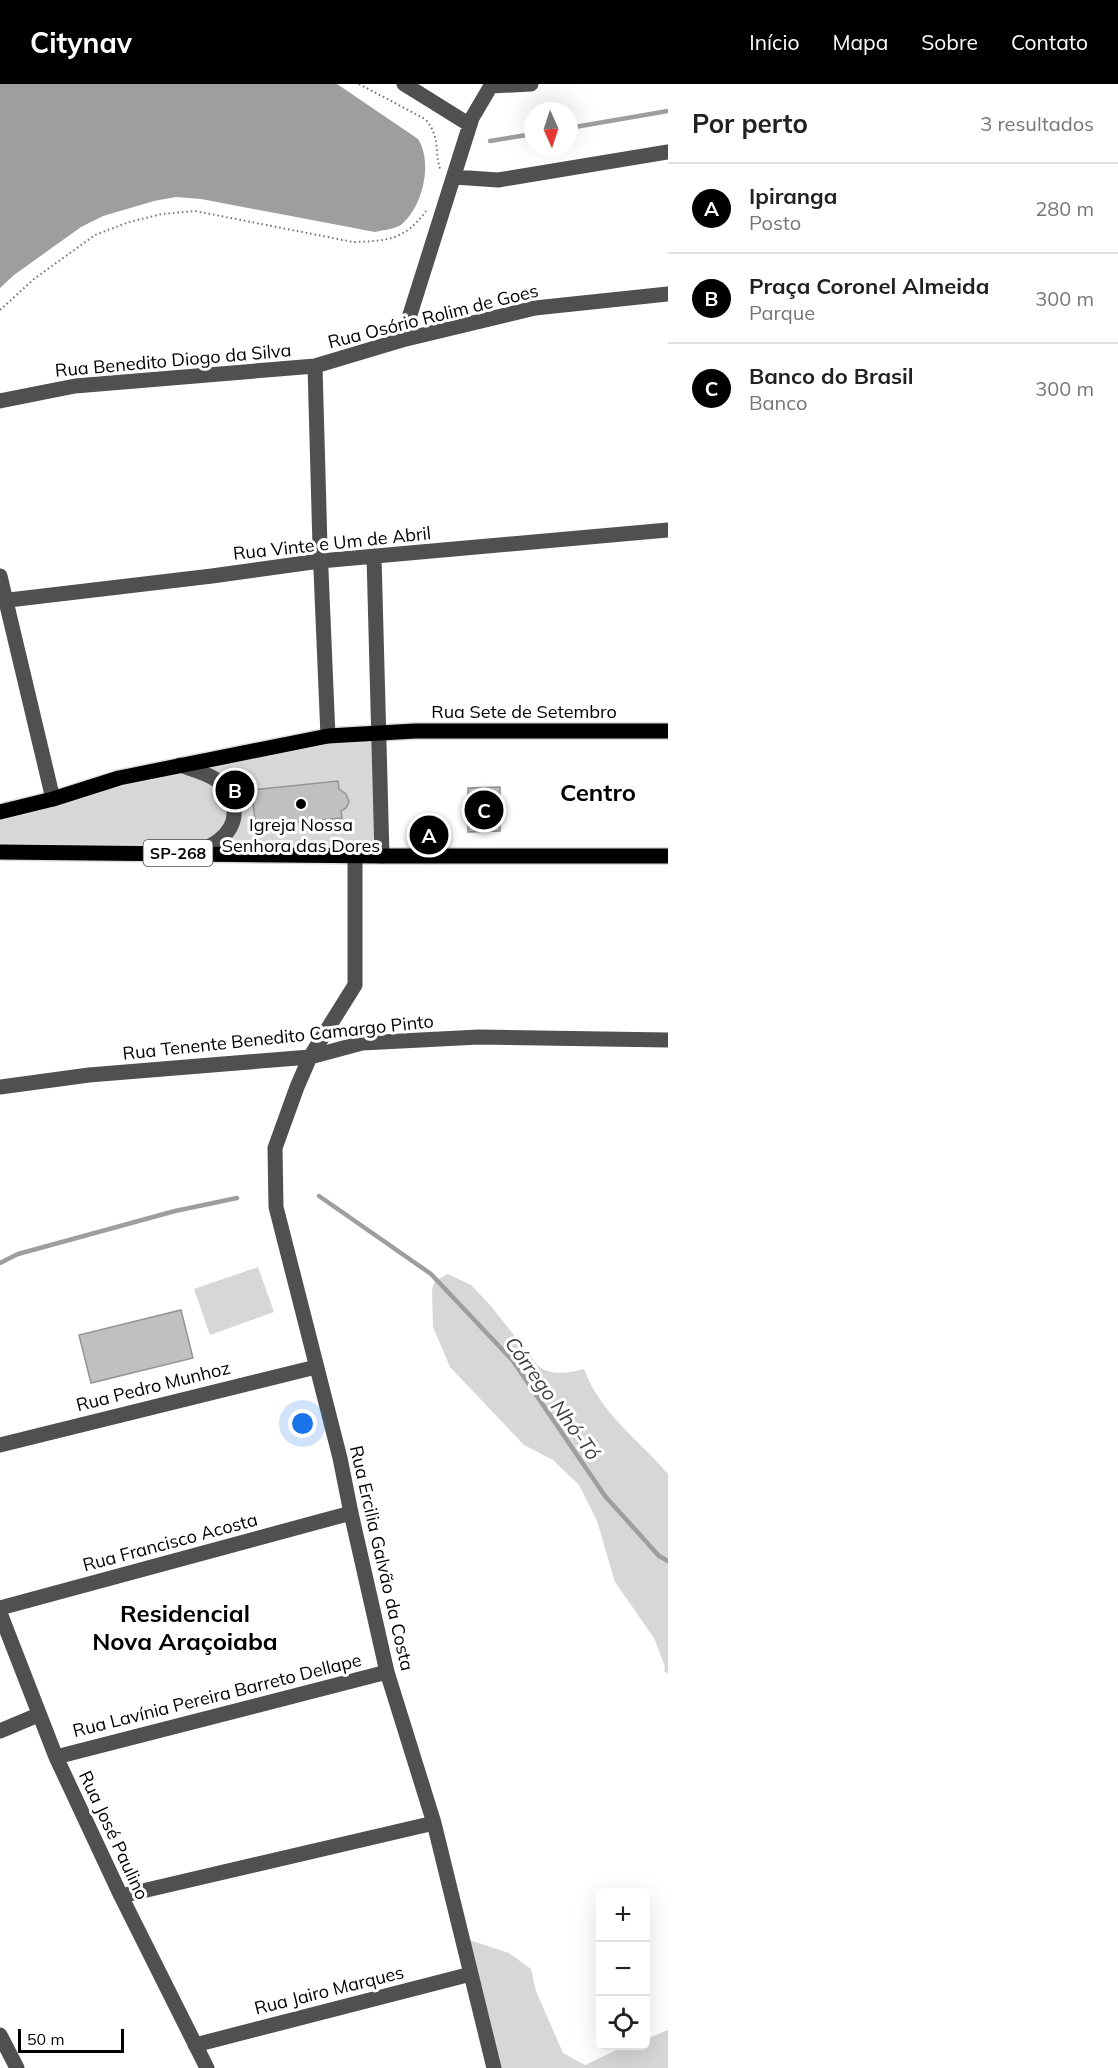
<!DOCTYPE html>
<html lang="pt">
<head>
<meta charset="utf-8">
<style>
  :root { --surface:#fff; --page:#f6f6f6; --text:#222; --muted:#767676; --line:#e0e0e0; --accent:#000 }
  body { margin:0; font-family:Mulish,sans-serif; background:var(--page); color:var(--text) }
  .controls { position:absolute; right:18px; bottom:18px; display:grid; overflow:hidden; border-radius:9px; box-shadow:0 6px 24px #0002 }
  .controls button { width:54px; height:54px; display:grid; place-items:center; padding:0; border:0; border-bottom:2px solid var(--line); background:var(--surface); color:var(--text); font:30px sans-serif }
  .compass { position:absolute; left:524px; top:18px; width:54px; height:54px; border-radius:50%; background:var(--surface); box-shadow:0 6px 24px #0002; rotate:177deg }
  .scale { position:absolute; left:18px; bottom:15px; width:106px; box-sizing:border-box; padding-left:6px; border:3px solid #000; border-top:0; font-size:16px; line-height:21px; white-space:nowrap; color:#000; -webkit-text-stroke:4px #fff; paint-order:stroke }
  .you { position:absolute; left:303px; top:1340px; width:21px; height:21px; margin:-15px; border:4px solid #fff; border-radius:50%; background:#1a73e8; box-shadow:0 0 0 9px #1a73e833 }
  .badge { display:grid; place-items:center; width:39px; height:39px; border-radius:50%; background:var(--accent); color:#fff; font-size:20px; font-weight:700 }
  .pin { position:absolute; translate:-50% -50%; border:3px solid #fff; box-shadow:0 2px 6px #0006 }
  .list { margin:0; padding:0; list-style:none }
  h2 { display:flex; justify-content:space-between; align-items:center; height:78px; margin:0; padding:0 24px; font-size:26px }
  h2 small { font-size:20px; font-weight:400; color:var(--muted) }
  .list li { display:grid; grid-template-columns:39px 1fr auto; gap:18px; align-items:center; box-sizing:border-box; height:90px; padding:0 24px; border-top:2px solid var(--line) }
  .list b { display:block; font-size:22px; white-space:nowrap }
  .list p { margin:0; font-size:20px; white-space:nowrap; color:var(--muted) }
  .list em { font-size:20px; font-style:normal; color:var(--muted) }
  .icon { flex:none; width:33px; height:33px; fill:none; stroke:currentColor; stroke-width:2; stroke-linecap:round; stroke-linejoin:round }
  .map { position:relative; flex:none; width:668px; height:1984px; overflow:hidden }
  header { display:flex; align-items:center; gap:36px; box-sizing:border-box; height:84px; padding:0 30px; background:var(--accent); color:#fff }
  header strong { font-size:28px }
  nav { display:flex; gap:33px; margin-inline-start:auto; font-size:21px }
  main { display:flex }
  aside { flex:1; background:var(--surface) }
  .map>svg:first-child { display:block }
  .green { fill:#d7d7d7 }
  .water { fill:#9e9e9e }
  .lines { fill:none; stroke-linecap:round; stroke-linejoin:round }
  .stream { stroke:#9e9e9e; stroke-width:4.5 }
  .building { fill:#c0c0c0; stroke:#949494; stroke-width:1.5 }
  .major-casing { stroke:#dbdbdb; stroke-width:18 }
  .path { stroke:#727272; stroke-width:2; stroke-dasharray:1.5 3; stroke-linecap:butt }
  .minor { stroke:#505050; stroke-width:15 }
  .major { stroke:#000; stroke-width:15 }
  .poi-dot { fill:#000; stroke:#fff; stroke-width:2 }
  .labels { text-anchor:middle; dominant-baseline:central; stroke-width:6; stroke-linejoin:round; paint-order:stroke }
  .shield { fill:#fff; stroke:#4c4c4c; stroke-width:1.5 }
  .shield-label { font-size:16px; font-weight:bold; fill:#000 }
  .street-label { font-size:18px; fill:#000; stroke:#fff }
  .poi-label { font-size:18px; fill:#000; stroke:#fff }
  .water-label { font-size:20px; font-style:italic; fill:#3f3f3f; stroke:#fff }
  .district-label { font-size:24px; font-weight:bold; fill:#000; stroke:#fff }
</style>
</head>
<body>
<header>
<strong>Citynav</strong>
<nav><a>Início</a><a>Mapa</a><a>Sobre</a><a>Contato</a></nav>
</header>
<main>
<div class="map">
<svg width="668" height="1984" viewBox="0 0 668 1984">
  <rect width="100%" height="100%" fill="#fff"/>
  <path class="green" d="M376,652l2,116 -378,-5v-28l120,-38 208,-42z
    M258,1183l16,45 -64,23 -16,-46z
    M448,1190l23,11 20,21 47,60c14,10 29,7 46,3 16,44 55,71 84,105v200l-4,-3 1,-4 -11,-29 -39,-56 -18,-61 -18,-36 -26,-25 -29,-15 -74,-78 -17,-40 -1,-37 3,-9z
    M463,1854l46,15 22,16 5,22 27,62 22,12 40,-19h21v-7l22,-9v38h-168l-11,-53 -27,-64z"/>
  <path class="water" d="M0,0h337l81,55c15,23 5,67 -16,85 -6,5 -19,6 -27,8l-174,-33 -25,-2 -22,4 -51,15 -22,11 -67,48 -14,13z"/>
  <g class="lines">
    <path class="stream" d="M569,44l99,-17
      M490,57l43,-7
      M319,1112l112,78 82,87 92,135 54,60 9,5
      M0,1179l18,-9 157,-43 62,-13"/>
  </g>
  <path class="building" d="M338,697l1,8 7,5 3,8 -3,6 -5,3 1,7 -86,8 -5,-36z
    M500,703v44l-32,1v-44z
    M181,1226l12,48 -102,25 -12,-48z"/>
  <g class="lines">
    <defs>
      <path id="major" d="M0,728l53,-13 66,-21 209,-42 87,-5h253
        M0,768l382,4h286"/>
    </defs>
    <use href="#major" class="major-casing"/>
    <path class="path" d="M359,0l66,35c16,18 9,31 15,50
      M0,226l34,-31 61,-44 34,-13 33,-8 33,-3 158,31c34,-1 52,-2 73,-31"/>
    <path class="minor" d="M404,0l66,41
      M491,2l40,-2
      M454,93l44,3 170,-28
      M402,256l70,-222 20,-34
      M315,282l5,181 8,189
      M0,317l75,-15 240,-20 87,-26 133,-32 133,-14
      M374,472l8,300
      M0,492l53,223
      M0,517l212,-25 108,-15 348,-31
      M180,681c11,4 24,7 35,14 23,15 27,45 3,62 -7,6 -17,9 -25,12
      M355,770v131l-45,72 -13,30 -22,61 1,59 64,251 11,55 36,159 47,151 60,245
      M0,1003l89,-12 221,-18 52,-14 117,-6 189,3
      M0,1361l316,-78
      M0,1524l351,-95
      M0,1529l56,144 65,139 86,172
      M0,1647l38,-16
      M56,1673l331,-85
      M121,1812l313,-73
      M0,1951l17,33
      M195,1961l276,-71"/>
    <use href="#major" class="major"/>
  </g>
  <circle class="poi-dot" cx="301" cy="720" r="6"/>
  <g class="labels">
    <rect class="shield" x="143.5" y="756" width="69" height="26" rx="4.5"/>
    <g class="shield-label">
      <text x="178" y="769">SP-268</text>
    </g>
    <g class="street-label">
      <text transform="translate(433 232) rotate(-14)">Rua Osório Rolim de Goes</text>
      <text transform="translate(173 276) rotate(-5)">Rua Benedito Diogo da Silva</text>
      <text transform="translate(332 459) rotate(-6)">Rua Vinte e Um de Abril</text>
      <text x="524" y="627">Rua Sete de Setembro</text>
      <text transform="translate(278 953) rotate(-6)">Rua Tenente Benedito Camargo Pinto</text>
      <text transform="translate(153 1302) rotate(-14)">Rua Pedro Munhoz</text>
      <text transform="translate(170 1458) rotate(-15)">Rua Francisco Acosta</text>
      <text transform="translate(382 1474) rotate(77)">Rua Ercilia Galvão da Costa</text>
      <text transform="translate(217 1611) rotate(-14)">Rua Lavínia Pereira Barreto Dellape</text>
      <text transform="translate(114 1751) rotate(65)">Rua José Paulino</text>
      <text transform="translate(329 1906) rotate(-14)">Rua Jairo Marques</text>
    </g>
    <g class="poi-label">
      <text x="301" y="740">Igreja Nossa<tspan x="301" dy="21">Senhora das Dores</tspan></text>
    </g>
    <g class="water-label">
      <text transform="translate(553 1314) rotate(54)">Córrego Nhó-Tó</text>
    </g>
    <g class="district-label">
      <text x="598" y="708">Centro</text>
      <text x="185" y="1529">Residencial<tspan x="185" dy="28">Nova Araçoiaba</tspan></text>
    </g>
  </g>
</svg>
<div class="controls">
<button>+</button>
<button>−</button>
<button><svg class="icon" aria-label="locate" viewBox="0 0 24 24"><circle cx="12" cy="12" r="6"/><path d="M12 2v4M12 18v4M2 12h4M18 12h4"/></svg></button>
</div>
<svg class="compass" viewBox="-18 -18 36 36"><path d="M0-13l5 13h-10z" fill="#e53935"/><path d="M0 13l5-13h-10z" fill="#767676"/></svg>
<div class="scale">50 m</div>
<div class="you"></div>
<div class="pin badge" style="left:429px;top:751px">A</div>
<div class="pin badge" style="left:235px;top:706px">B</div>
<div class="pin badge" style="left:484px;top:726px">C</div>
</div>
<aside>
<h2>Por perto<small>3 resultados</small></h2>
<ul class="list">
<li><span class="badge">A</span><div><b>Ipiranga</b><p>Posto</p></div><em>280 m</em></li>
<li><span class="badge">B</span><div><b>Praça Coronel Almeida</b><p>Parque</p></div><em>300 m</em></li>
<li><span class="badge">C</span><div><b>Banco do Brasil</b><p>Banco</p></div><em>300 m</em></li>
</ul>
</aside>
</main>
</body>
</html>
